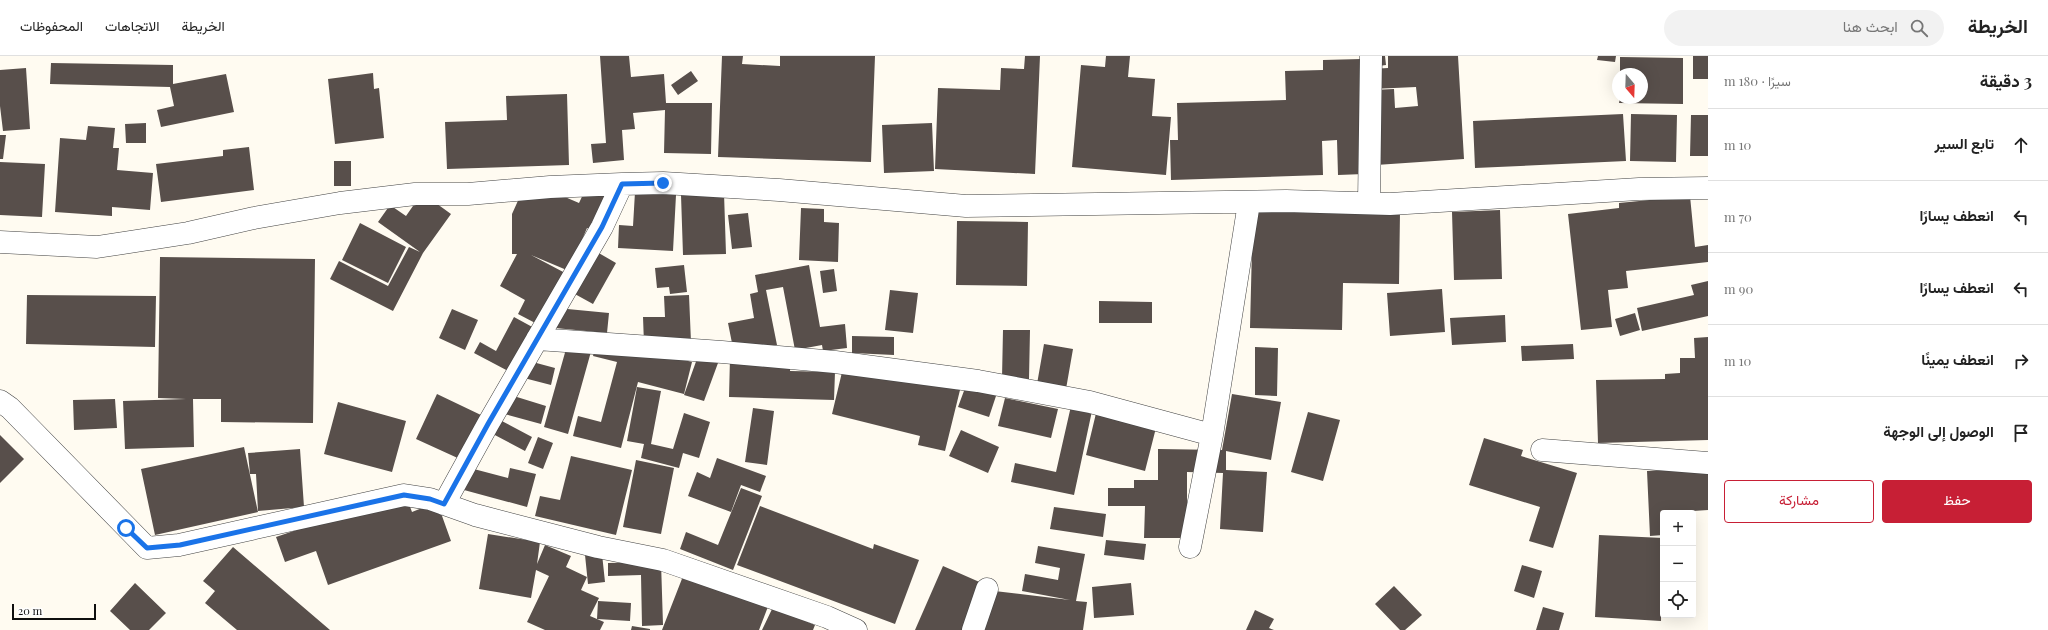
<!DOCTYPE html>
<html lang="ar">
<head>
<meta charset="utf-8">
<style>
  :root { --surface:#fff; --page:#f2f2f2; --text:#222; --muted:#767676; --line:#e0e0e0; --accent:#c71f35 }
  body { margin:0; font-family:"Playfair Display",Vazirmatn,serif; background:var(--page); color:var(--text); direction:rtl }
  .controls { position:absolute; right:12px; bottom:12px; display:grid; overflow:hidden; border-radius:4px; box-shadow:0 4px 16px #0002 }
  .controls button { width:36px; height:36px; display:grid; place-items:center; padding:0; border:0; border-bottom:1px solid var(--line); background:var(--surface); color:var(--text); font:20px sans-serif }
  .compass { position:absolute; left:1612px; top:12px; width:36px; height:36px; border-radius:50%; background:var(--surface); box-shadow:0 4px 16px #0002; rotate:161deg }
  .scale { position:absolute; left:12px; bottom:10px; width:84px; box-sizing:border-box; padding-left:4px; border:2px solid #0f0f0f; border-top:0; font-size:11px; line-height:14px; white-space:nowrap; color:#0f0f0f; -webkit-text-stroke:3px #fff; paint-order:stroke }
  .stop { position:absolute; width:12px; height:12px; margin:-9px; border:3px solid #1a73e8; border-radius:50%; background:#fff }
  .stop.end { background:#1a73e8; border-color:#fff; box-shadow:0 1px 4px #0008 }
  .list { margin:0; padding:0; list-style:none }
  h2 { display:flex; justify-content:space-between; align-items:center; height:52px; margin:0; padding:0 16px; font-size:17px }
  h2 small { font-size:13px; font-weight:400; color:var(--muted) }
  .list li { display:grid; grid-template-columns:26px 1fr auto; gap:12px; align-items:center; box-sizing:border-box; height:72px; padding:0 16px; border-top:1px solid var(--line) }
  .list b { display:block; font-size:15px; white-space:nowrap }
  .list em { font-size:13px; font-style:normal; color:var(--muted) }
  .actions { display:flex; gap:8px; padding:12px 16px }
  .actions a { flex:1; padding:9px 0; border:1px solid var(--accent); border-radius:4px; text-align:center; font-size:14px; color:var(--accent) }
  .actions .main { background:var(--accent); color:#fff }
  .icon { flex:none; width:22px; height:22px; fill:none; stroke:currentColor; stroke-width:2; stroke-linecap:round; stroke-linejoin:round }
  .map { position:relative; flex:none; width:1708px; height:574px; overflow:hidden; direction:ltr }
  header { display:flex; align-items:center; gap:24px; box-sizing:border-box; height:56px; padding:0 20px; background:var(--surface); border-bottom:1px solid var(--line) }
  header strong { font-size:19px }
  nav { display:flex; gap:22px; margin-inline-start:auto; font-size:14px }
  .search { width:280px; height:36px; background:var(--page); display:flex; align-items:center; gap:10px; box-sizing:border-box; padding:0 14px; border-radius:22px; color:var(--muted); font-size:15px }
  main { display:flex }
  aside { flex:1; background:var(--surface) }
  .map>svg:first-child { display:block }
  .building { fill:#584f4b }
  .lines { fill:none; stroke-linecap:round; stroke-linejoin:round }
  .minor-casing { stroke:#424242; stroke-width:23 }
  .minor { stroke:#fff; stroke-width:22 }
  .route { stroke:#1a73e8; stroke-width:5 }
</style>
</head>
<body>
<header>
<strong>الخريطة</strong>
<div class="search"><svg class="icon" aria-label="search" viewBox="0 0 24 24"><circle cx="10" cy="10" r="6"/><path d="M15 15l6 6"/></svg>ابحث هنا</div>
<nav><a>الخريطة</a><a>الاتجاهات</a><a>المحفوظات</a></nav>
</header>
<main>
<aside>
<h2>3 دقيقة<small>سيرًا · 180 m</small></h2>
<ul class="list">
<li><svg class="icon" aria-label="ahead" viewBox="0 0 24 24"><path d="M12 20V5M6 11l6-6 6 6"/></svg><div><b>تابع السير</b></div><em>10 m</em></li>
<li><svg class="icon" aria-label="left" viewBox="0 0 24 24"><path d="M17 20v-9H6M10 6l-5 5 5 5"/></svg><div><b>انعطف يسارًا</b></div><em>70 m</em></li>
<li><svg class="icon" aria-label="left" viewBox="0 0 24 24"><path d="M17 20v-9H6M10 6l-5 5 5 5"/></svg><div><b>انعطف يسارًا</b></div><em>90 m</em></li>
<li><svg class="icon" aria-label="right" viewBox="0 0 24 24"><path d="M7 20v-9h11M14 6l5 5-5 5"/></svg><div><b>انعطف يمينًا</b></div><em>10 m</em></li>
<li><svg class="icon" aria-label="arrive" viewBox="0 0 24 24"><path d="M6 21V4h12l-3 4 3 4H6"/></svg><div><b>الوصول إلى الوجهة</b></div></li>
</ul>
<div class="actions"><a class="main">حفظ</a><a>مشاركة</a></div>
</aside>
<div class="map">
<svg width="1708" height="574" viewBox="0 0 1708 574">
  <rect width="100%" height="100%" fill="#fffbf1"/>
  <path class="building" d="M600,0h29l2,21 33,-3 2,29h46l-1,51 -47,-1 1,-43 -32,3 2,16 -13,1 2,30 -31,3 -2,-19 15,-1z
    M722,0h21l-1,8 38,2v-10h95l-4,106 -153,-5z
    M1025,0h15l-5,118 -100,-5 3,-81 62,2 1,-22 23,1z
    M1106,0h24l-2,21 27,2 -3,37 19,1 -5,58 -94,-8 9,-102 24,2z
    M1370,0h15l1,9 -15,2z
    M1388,0h70l6,103 -88,6 -4,-75 22,-1 1,19 23,-2 -2,-19 -44,2 -1,-20 17,-1z
    M1598,0h18l-1,6 -18,-2z
    M1693,0h15v23h-15z
    M1620,1l63,1v46l-64,-1 1,-5h22v-24h-22z
    M1361,3l3,115 -26,1 -1,-35 -15,1 1,34 -152,5 -1,-40h8l-1,-37 109,-3 -1,-29 38,-1v-10z
    M51,7l122,2v19l53,-10 8,38 -73,15 -4,-17 17,-4 -4,-19 -120,-3z
    M26,12l4,61 -27,2 -3,-25v-36z
    M691,15l7,10 -20,14 -7,-10z
    M373,17l1,16 5,-1 5,50 -49,6 -7,-65z
    M567,38l2,71 -122,4 -2,-47 62,-2 -1,-24z
    M1623,58l3,47 -151,7 -2,-47z
    M1631,58l46,1 -1,47 -46,-1z
    M1691,59h17v41h-18z
    M146,67v20h-20l-1,-19z
    M932,67l2,48 -50,2 -2,-48z
    M88,70l27,2 -2,20h6l-2,22 36,3 -3,37 -38,-3v9l-57,-4 5,-74 26,2z
    M0,79h6l-3,24h-3z
    M249,91l5,43 -93,12 -5,-38 67,-8v-6z
    M334,105h17v25h-17z
    M0,106l45,2 -3,53 -42,-2z
    M588,128l37,16 -16,37 -22,-9 -18,43 -38,-16 36,19 -28,51 -21,-11 7,-14 -25,-14 17,-32h-5v-40l9,-20h37l21,9z
    M635,136l41,3 -3,56 -55,-3 1,-23 14,1z
    M422,137l29,21 -28,39 -30,58 -63,-32 9,-18 49,25 21,-39 11,5 -42,-30 12,-17 16,11z
    M724,137l2,61 -43,1 -2,-60z
    M1690,140l5,51 13,-2v17l-82,9 2,17 -20,2 4,37 -31,3 -13,-116 51,-6v-5z
    M801,152l23,1v13l15,1 -1,39 -39,-2z
    M1253,152l147,4 -1,72 -56,-1 -1,47 -92,-2z
    M1500,154l2,69 -48,1 -2,-68z
    M748,157l4,34 -20,2 -4,-34z
    M957,165l71,1 -1,64 -71,-1z
    M360,167l46,24 -18,36 -46,-23z
    M597,196l19,11 -23,41 -20,-11z
    M160,201l155,2 -2,164 -92,-1v-23h-28l1,48 -69,2 -2,-48 63,-2 -28,-1z
    M684,209l3,27 -17,2 -1,-7 -12,1 -2,-20z
    M809,209l11,62 25,-3 2,24 -24,3 -1,-6 -27,5 -12,-63 -17,3 11,55 -43,8 -6,-30 26,-5 -4,-24 8,-2 -3,-17z
    M834,213l3,22 -14,2 -3,-22z
    M1708,225v35l-66,15 -5,-23 57,-13 -3,-10z
    M1442,233l3,43 -55,4 -3,-43z
    M890,234l28,3 -5,40 -28,-3z
    M27,239l129,1 -1,51 -129,-3z
    M689,239l2,47 -47,2 -1,-27h22l-1,-21z
    M1099,245l53,1v21h-53z
    M557,252l52,5 -2,20 -52,-5z
    M452,253l26,11 -13,30 -26,-12z
    M1635,257l5,17 -20,6 -5,-17z
    M1505,259l1,27 -54,3 -2,-27z
    M514,261l22,12 -24,44 -38,-20 6,-11 16,9z
    M1003,274h27l-1,49 -27,-1z
    M852,280l42,1v18l-42,-2z
    M1708,281v103l-110,3 -2,-63 69,-1v-5l15,-1v-15h15l-1,-20z
    M598,282l94,24 -8,32 -46,-12 -17,66 -48,-12 5,-20 23,6 16,-60 -24,-6z
    M568,286l24,6 -24,86 -24,-7z
    M1044,288l29,5 -7,40 -29,-5z
    M1573,288l1,15 -52,2 -1,-15z
    M1255,291l23,1 -1,48 -22,-1z
    M698,300l20,7 -14,38 -20,-6z
    M730,302l61,1 -1,12 45,1 -1,28 -105,-3z
    M529,305l26,7 -4,17 -27,-7z
    M843,312l117,22 -15,61 -27,-6 2,-9 -88,-22z
    M968,324l30,10 -9,27 -31,-10z
    M637,331l24,4 -10,53 22,5 11,-36 26,9 -11,36 -16,-5 -4,15 -38,-10 3,-14 -17,-3z
    M437,338l46,22 -21,44 -46,-21z
    M507,338l39,12 -5,18 -40,-11z
    M1232,338l49,8 -10,58 -45,-9v19l41,2 -4,60 -43,-3 3,-56 -36,-1v66h-43l1,-32h-37v-18h26v-8h24v-31l64,1z
    M1005,342l53,11 -7,29 -53,-12z
    M115,343l2,29 -43,2 -1,-30z
    M338,346l68,19 -14,51 -68,-18z
    M1098,349l60,15 -13,51 -59,-16z
    M1071,350l21,5 -18,84 -63,-13 4,-19 41,9z
    M753,352l21,3 -7,54 -22,-3z
    M1308,356l32,8 -17,61 -32,-9z
    M498,363l34,18 -7,14 -34,-18z
    M961,374l38,17 -11,26 -39,-17z
    M0,379l24,24 -24,24z
    M538,381l15,6 -10,26 -15,-6z
    M1484,382l39,12 -2,6 56,17 -24,75 -24,-7 11,-34 -71,-22z
    M244,391l14,65 -103,23 -14,-66z
    M300,393l4,58 -46,4 -2,-37h-6l-2,-21z
    M571,400l61,14 -16,65 -81,-19 5,-20 20,4z
    M717,402l49,18 -6,16 -19,-7 -10,27 -43,-16 9,-24 13,6z
    M636,404l38,8 -13,66 -38,-7z
    M1708,411v43l-45,3v22l-13,1 -3,-65z
    M470,412l38,10 2,-10 26,6 -9,33 -63,-17z
    M741,432l21,8 -29,74 -53,-21 6,-17 32,13z
    M405,437l7,19 25,-10 14,39 -123,44 -12,-34 -31,11 -9,-25z
    M760,450l113,43 1,-5 45,16 -24,64 -158,-59z
    M1054,451l52,7 -3,23 -53,-8z
    M488,478l52,8 -3,22 8,-19 26,11 -5,11 21,10 -6,13 18,8 -9,18 7,3 1,-18 33,2 -1,18 -33,-2 7,3 -4,8h-55l-18,-8 22,-46 -13,-6 -5,28 -52,-9z
    M1599,479l64,3 -2,83 -66,-4z
    M1106,484l40,4 -2,16 -40,-5z
    M1038,490l47,8 -9,47 11,1 -4,28h-102l5,-40 84,10 -48,-9 3,-17 33,6 2,-12 -25,-5z
    M233,491l97,83h-93l-32,-27 10,-12 -12,-10z
    M602,498l3,28 -17,2 -3,-29z
    M661,506l2,63 -21,1 -1,-51 -33,1v-13z
    M1522,509l20,6 -8,27 -20,-7z
    M943,510l41,18 -20,46h-49z
    M685,515l84,33 -10,26h-97z
    M135,527l31,30 -17,17h-19l-20,-19z
    M1131,527l3,32 -40,3 -2,-31z
    M1394,530l28,29 -17,15h-5l-25,-26z
    M773,551l42,18 -2,5h-51z
    M1543,551l21,6 -5,17h-23z
    M1255,554l19,9 -5,9 5,2h-28z
    M632,570l18,3v1h-19z"/>
  <g class="lines">
    <defs>
      <path id="minor" d="M1369,147l2,-147
        M0,186l97,5 91,-14 66,-15 86,-15 75,-9h53l82,-7 72,-3 41,-1 116,7 187,16 320,-5 104,3 249,-15 69,-1
        M537,283l185,13 113,10 143,19 112,21 122,33 37,-232
        M0,345l10,7 137,140 32,-3 225,-50 26,4 45,16 123,32 65,13 164,57 29,13
        M1542,394l166,13
        M444,448l44,-80 114,-197 20,-43
        M1190,491l22,-112
        M973,574l14,-41"/>
    </defs>
    <use href="#minor" class="minor-casing"/>
    <use href="#minor" class="minor"/>
  </g>
  <g class="lines">
    <path class="route" d="M126,472l21,20 33,-3 224,-50 26,4 14,5 44,-80 114,-197 20,-43 41,-1"/>
  </g>
</svg>
<div class="controls">
<button>+</button>
<button>−</button>
<button><svg class="icon" aria-label="locate" viewBox="0 0 24 24"><circle cx="12" cy="12" r="6"/><path d="M12 2v4M12 18v4M2 12h4M18 12h4"/></svg></button>
</div>
<svg class="compass" viewBox="-18 -18 36 36"><path d="M0-13l5 13h-10z" fill="#e53935"/><path d="M0 13l5-13h-10z" fill="#767676"/></svg>
<div class="scale">20 m</div>
<div class="stop" style="left:126px;top:472px"></div>
<div class="stop end" style="left:663px;top:127px"></div>
</div>
</main>
</body>
</html>
